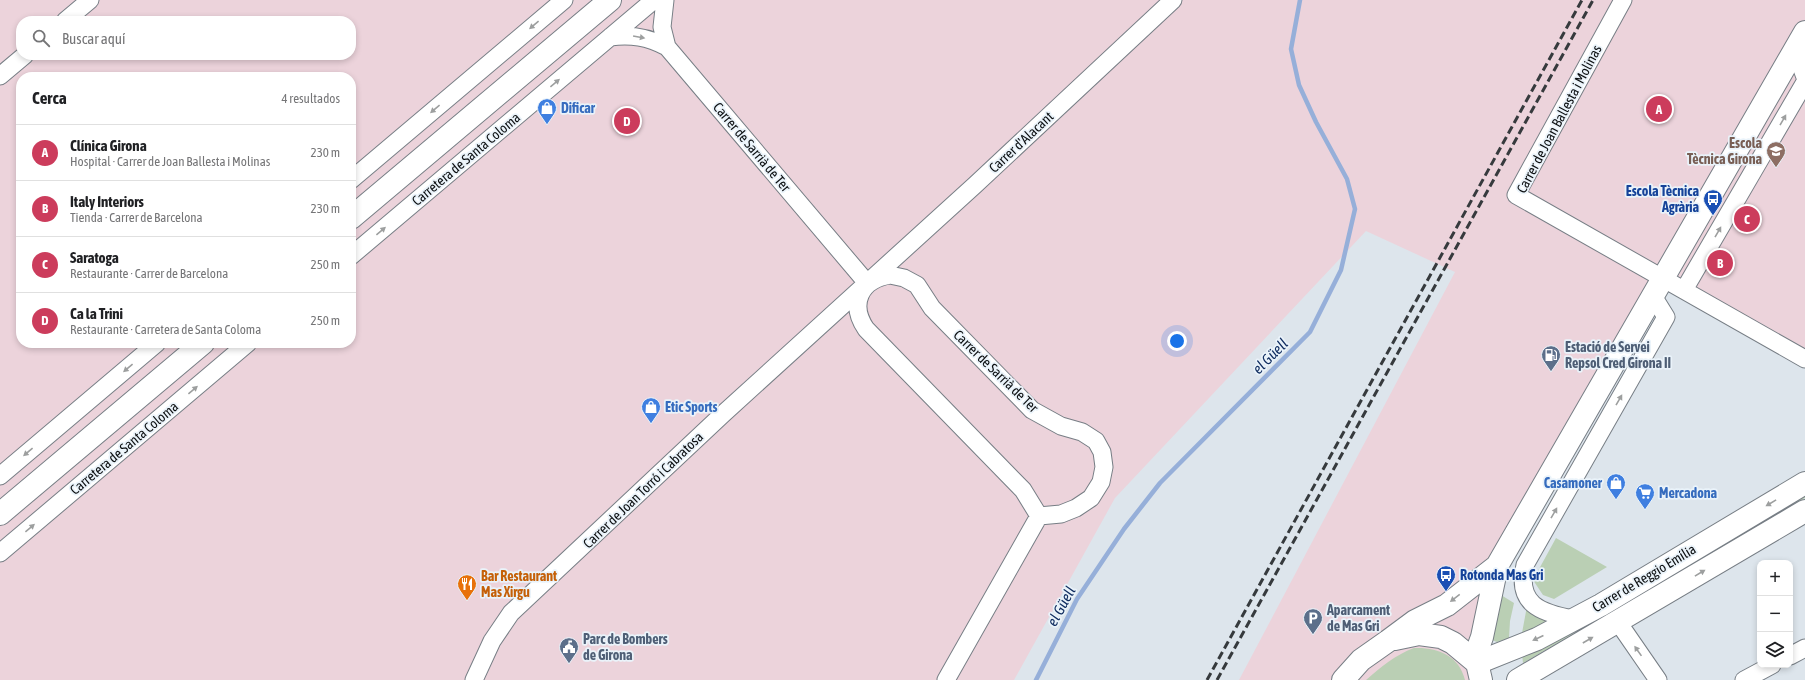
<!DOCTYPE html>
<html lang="es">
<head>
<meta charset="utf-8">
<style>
  :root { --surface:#fff; --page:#f6f6f6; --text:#202124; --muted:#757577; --line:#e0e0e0; --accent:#cc3c5c }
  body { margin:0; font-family:"Asap Condensed",sans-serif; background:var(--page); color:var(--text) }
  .controls { position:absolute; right:12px; bottom:12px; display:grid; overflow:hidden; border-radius:8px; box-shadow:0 2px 6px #0003 }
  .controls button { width:36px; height:36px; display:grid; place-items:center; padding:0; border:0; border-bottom:1px solid var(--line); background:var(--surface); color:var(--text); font:20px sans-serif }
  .you { position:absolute; left:1177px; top:341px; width:14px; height:14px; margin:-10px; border:3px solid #fff; border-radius:50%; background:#1a73e8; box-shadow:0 0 0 6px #1a73e833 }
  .badge { display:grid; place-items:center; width:26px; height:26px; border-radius:50%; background:var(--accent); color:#fff; font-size:13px; font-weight:700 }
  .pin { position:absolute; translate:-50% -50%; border:2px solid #fff; box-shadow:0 1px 4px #0006 }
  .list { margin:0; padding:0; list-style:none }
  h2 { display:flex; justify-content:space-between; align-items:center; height:52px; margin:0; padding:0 16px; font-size:17px }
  h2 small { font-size:13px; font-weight:400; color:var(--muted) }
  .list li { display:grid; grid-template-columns:26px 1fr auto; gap:12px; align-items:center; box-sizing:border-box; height:56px; padding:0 16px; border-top:1px solid var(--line) }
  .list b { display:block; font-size:15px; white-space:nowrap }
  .list p { margin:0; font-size:13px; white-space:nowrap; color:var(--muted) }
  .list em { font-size:13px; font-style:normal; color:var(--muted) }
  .icon { flex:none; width:22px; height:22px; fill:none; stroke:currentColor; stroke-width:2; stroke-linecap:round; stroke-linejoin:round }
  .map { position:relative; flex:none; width:1805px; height:680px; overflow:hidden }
  .search { position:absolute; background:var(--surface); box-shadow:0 2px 6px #0003; left:16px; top:16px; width:340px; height:44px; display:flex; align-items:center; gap:10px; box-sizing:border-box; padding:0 14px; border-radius:16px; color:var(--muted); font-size:15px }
  .panel { position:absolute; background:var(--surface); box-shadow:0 2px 6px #0003; left:16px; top:72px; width:340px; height:276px; border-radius:16px }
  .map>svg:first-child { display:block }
  .industrial { fill:#ecd3db; fill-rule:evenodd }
  .green { fill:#bacfb4 }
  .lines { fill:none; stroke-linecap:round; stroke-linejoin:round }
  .stream { stroke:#96afd9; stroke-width:4.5 }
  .street-casing { stroke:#777e85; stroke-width:19 }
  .secondary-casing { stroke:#777e85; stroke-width:24 }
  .street { stroke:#fff; stroke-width:17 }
  .secondary { stroke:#fff; stroke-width:22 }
  .rail { stroke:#363a3d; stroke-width:3; stroke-dasharray:8 4; stroke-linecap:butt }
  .oneway { fill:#9d9f9f }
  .labels { text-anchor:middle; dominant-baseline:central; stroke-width:3.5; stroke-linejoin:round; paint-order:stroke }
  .shop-label { font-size:14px; font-weight:bold; fill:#366cbe; stroke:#eaf3fa; text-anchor:start }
  .street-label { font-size:14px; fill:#0b0e10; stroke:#eaf3fa }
  .education-label { font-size:14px; font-weight:bold; fill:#785e54; stroke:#eaf3fa; text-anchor:end }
  .transit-label { font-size:14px; font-weight:bold; fill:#164399; stroke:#eaf3fa; text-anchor:end }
  .service-label { font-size:14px; font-weight:bold; fill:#4e5e75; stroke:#eaf3fa; text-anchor:start }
  .food-label { font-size:14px; font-weight:bold; fill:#c56008; stroke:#eaf3fa; text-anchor:start }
  .water-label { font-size:15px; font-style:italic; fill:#122e61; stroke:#eaf3fa }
</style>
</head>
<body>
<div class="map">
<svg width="1805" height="680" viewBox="0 0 1805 680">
  <rect width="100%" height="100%" fill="#dde5ec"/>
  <path class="industrial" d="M0,0h1805v362l-145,-82 -166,291 -5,109h-250l216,-408 -89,-41 -251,267 -101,182h-1014zM21,21h330v34h-330zM21,77h330v266h-330z"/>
  <path class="green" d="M1805,494v4l-282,165 -1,-9z
    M1556,538l51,29 -53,32 -11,-4 -10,-15z
    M1501,595l13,8 -4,18 -1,17 -12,4 -5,-2z
    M1527,606l21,15 -21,11 -5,1z
    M1414,648c23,-1 45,7 51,32h-99c15,-13 29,-25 48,-32z"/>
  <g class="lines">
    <path class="stream" d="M1036,680l41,-81 47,-70 36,-46 150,-151 31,-62 14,-61 -8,-30 -31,-57 -17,-37 -8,-36 9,-49"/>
    <defs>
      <path id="street" d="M665,0l-3,27 5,20 200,236
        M1623,0l-107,195 289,164
        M65,21l25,-21
        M610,37c21,-3 38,0 57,10
        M1795,50l10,27
        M0,76l25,-21
        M351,180l213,-180
        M351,256l303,-256
        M890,275l14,3 13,7 15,23 100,102 29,16 21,6 14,9 6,11 2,15 -3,15 -10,16 -15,10 -15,6 -22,2 -16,-26 -157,-161c-17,-25 -6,-49 24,-54z
        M1684,290l121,-208
        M0,476l157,-133
        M0,553l248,-210
        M1574,619c-34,-6 -58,-15 -49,-54l141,-248 -13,-21
        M1618,622l40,58
        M1790,656l15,-8
        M474,680l18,-39 19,-28 212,-199 252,-229 198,-185
        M946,680l93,-164
        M1744,680l28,-15"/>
      <path id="secondary" d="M351,218l259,-218
        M0,514l203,-171
        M1395,639l24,-5 22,3 12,6 24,20 4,17
        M1474,659l8,-22 15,-71 308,-534
        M1477,663l60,-24 64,-34 204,-122
        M1343,680l18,-20 27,-19 27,-20 32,-16 50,-39
        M1518,680l287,-169"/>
    </defs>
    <use href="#street" class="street-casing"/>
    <use href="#secondary" class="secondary-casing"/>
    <use href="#street" class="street"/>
    <use href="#secondary" class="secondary"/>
    <path class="rail" d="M1207,680l375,-680
      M1217,680l376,-680"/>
  </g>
  <defs><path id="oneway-solid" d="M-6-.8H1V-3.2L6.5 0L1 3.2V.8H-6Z"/></defs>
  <g class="oneway">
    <use href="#oneway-solid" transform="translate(534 25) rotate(140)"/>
    <use href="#oneway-solid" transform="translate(639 37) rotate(10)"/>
    <use href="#oneway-solid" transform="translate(555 83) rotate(-40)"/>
    <use href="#oneway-solid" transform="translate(435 109) rotate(140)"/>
    <use href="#oneway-solid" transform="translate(1783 120) rotate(-60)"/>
    <use href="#oneway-solid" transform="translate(381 231) rotate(-40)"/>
    <use href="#oneway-solid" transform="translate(1718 232) rotate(-60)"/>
    <use href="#oneway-solid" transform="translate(128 368) rotate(140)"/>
    <use href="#oneway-solid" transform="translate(193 390) rotate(-40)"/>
    <use href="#oneway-solid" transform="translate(1619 400) rotate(-60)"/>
    <use href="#oneway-solid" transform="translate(28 452) rotate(140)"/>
    <use href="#oneway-solid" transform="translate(1771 503) rotate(149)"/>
    <use href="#oneway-solid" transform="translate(1554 513) rotate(-60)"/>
    <use href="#oneway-solid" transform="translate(30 528) rotate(-40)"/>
    <use href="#oneway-solid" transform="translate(1700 573) rotate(-31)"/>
    <use href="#oneway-solid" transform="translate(1455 598) rotate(142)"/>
    <use href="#oneway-solid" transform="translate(1538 638) rotate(155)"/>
    <use href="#oneway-solid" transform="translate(1588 640) rotate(-30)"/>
    <use href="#oneway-solid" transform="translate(1638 651) rotate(-125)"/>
  </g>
  <defs>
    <symbol id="shop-pin" viewBox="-11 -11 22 30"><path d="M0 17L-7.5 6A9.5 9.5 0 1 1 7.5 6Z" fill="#3f7fe0" stroke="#eaf3fa"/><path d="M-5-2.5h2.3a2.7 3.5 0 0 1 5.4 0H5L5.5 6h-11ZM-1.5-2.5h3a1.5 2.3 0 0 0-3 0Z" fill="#fff"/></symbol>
    <symbol id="school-pin" viewBox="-11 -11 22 30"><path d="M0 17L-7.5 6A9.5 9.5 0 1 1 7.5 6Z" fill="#8d6e63" stroke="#eaf3fa"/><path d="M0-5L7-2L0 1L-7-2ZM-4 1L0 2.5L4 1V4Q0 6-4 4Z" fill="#fff"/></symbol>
    <symbol id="bus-pin" viewBox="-11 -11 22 30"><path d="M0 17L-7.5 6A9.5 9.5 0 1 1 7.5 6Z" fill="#1a4fb4" stroke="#eaf3fa"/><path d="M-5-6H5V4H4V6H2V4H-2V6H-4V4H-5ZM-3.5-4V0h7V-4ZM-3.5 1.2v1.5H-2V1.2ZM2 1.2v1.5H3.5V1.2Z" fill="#fff"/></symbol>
    <symbol id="fuel-pin" viewBox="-11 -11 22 30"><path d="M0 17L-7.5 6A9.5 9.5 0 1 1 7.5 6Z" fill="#5c6f8a" stroke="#eaf3fa"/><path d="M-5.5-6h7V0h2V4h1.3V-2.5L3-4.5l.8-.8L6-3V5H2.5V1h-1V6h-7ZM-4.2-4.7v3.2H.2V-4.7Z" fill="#fff"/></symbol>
    <symbol id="supermarket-pin" viewBox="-11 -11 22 30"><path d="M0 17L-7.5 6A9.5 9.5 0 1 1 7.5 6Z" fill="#3f7fe0" stroke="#eaf3fa"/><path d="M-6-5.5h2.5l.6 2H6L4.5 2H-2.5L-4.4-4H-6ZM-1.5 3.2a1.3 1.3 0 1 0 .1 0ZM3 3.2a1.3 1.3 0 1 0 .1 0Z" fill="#fff"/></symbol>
    <symbol id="restaurant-pin" viewBox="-11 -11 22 30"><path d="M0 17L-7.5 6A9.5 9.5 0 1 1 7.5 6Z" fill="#e8710a" stroke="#eaf3fa"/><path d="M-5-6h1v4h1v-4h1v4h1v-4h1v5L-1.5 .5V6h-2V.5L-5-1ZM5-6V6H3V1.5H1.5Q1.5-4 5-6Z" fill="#fff"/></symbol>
    <symbol id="parking-pin" viewBox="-11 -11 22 30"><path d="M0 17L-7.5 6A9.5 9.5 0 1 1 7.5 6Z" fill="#5c6f8a" stroke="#eaf3fa"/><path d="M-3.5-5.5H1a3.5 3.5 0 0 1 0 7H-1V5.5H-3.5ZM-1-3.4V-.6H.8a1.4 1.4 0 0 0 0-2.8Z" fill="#fff"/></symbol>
    <symbol id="civic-pin" viewBox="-11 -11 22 30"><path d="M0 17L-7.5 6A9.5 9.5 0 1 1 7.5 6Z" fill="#5c6f8a" stroke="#eaf3fa"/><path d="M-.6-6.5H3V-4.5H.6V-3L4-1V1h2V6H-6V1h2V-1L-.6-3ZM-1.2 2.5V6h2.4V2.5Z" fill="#fff"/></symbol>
  </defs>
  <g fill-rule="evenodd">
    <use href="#shop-pin" x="536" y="97" width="22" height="30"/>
    <use href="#school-pin" x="1765" y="140" width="22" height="30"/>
    <use href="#bus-pin" x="1702" y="188" width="22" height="30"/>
    <use href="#fuel-pin" x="1540" y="344" width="22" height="30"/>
    <use href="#shop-pin" x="640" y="396" width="22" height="30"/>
    <use href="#shop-pin" x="1605" y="472" width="22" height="30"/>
    <use href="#supermarket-pin" x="1634" y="482" width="22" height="30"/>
    <use href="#bus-pin" x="1435" y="564" width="22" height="30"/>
    <use href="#restaurant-pin" x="456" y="573" width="22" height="30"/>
    <use href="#parking-pin" x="1302" y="607" width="22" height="30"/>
    <use href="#civic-pin" x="558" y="636" width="22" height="30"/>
  </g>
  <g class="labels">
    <g class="shop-label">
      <text x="561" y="108">Dificar</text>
      <text x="665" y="407">Etic Sports</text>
      <text x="1602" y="483" text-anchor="end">Casamoner</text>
      <text x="1659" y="493">Mercadona</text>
    </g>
    <g class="street-label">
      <text transform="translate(1559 119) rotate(-62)">Carrer de Joan Ballesta i Molinas</text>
      <text transform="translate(1021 142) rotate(-43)">Carrer d'Alacant</text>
      <text transform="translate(752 147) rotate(50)">Carrer de Sarrià de Ter</text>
      <text transform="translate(466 159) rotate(-40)">Carretera de Santa Coloma</text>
      <text transform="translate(996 371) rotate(44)">Carrer de Sarrià de Ter</text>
      <text transform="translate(124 448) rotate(-40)">Carretera de Santa Coloma</text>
      <text transform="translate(643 490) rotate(-44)">Carrer de Joan Torró i Cabratosa</text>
      <text transform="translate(1644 578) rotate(-31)">Carrer de Reggio Emília</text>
    </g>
    <g class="education-label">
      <text x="1762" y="143">Escola<tspan x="1762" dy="16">Tècnica Girona</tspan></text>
    </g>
    <g class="transit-label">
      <text x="1699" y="191">Escola Tècnica<tspan x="1699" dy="16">Agrària</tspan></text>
      <text x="1460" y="575" text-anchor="start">Rotonda Mas Gri</text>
    </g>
    <g class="service-label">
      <text x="1565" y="347">Estació de Servei<tspan x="1565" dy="16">Repsol Cred Girona II</tspan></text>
      <text x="1327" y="610">Aparcament<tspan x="1327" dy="16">de Mas Gri</tspan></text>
      <text x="583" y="639">Parc de Bombers<tspan x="583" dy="16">de Girona</tspan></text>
    </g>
    <g class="food-label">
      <text x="481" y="576">Bar Restaurant<tspan x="481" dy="16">Mas Xirgu</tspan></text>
    </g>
    <g class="water-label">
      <text transform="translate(1270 356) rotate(-45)">el Güell</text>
      <text transform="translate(1061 606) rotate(-61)">el Güell</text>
    </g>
  </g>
</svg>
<div class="controls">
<button>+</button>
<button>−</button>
<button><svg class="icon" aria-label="layers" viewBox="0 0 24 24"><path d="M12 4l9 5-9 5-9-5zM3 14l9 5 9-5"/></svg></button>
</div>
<div class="you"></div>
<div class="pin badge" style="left:1659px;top:109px">A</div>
<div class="pin badge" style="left:1720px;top:263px">B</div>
<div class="pin badge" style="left:1747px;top:219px">C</div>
<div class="pin badge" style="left:627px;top:121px">D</div>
<div class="search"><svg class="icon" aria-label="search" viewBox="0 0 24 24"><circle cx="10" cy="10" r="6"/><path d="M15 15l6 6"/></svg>Buscar aquí</div>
<section class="panel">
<h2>Cerca<small>4 resultados</small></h2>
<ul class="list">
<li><span class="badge">A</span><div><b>Clínica Girona</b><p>Hospital · Carrer de Joan Ballesta i Molinas</p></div><em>230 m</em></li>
<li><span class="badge">B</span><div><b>Italy Interiors</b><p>Tienda · Carrer de Barcelona</p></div><em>230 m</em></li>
<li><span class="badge">C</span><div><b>Saratoga</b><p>Restaurante · Carrer de Barcelona</p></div><em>250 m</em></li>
<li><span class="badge">D</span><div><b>Ca la Trini</b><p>Restaurante · Carretera de Santa Coloma</p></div><em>250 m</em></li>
</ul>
</section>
</div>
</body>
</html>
